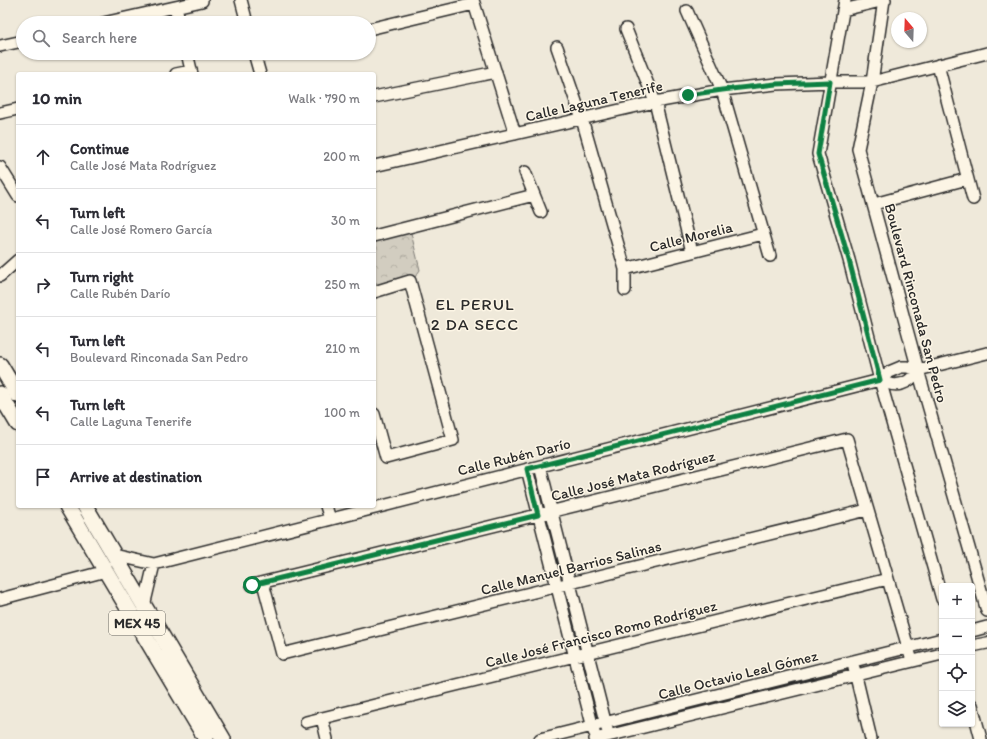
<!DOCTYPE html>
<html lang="en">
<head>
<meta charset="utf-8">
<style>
  :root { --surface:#fff; --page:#f2f2f3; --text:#2b2b33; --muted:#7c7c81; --line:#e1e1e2 }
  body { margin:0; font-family:Itim,sans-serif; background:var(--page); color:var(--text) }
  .controls { position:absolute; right:12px; bottom:12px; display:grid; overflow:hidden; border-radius:4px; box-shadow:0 1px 3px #0004 }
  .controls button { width:36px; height:36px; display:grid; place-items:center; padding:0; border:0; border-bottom:1px solid var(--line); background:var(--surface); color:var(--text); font:20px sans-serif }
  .compass { position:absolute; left:891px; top:12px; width:36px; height:36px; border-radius:50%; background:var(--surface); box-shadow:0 1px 3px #0004; rotate:341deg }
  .stop { position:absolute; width:12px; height:12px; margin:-9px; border:3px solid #0b8043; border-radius:50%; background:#fff }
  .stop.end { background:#0b8043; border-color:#fff; box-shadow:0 1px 4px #0008 }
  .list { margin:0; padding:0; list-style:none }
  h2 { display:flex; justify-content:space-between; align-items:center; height:52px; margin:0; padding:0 16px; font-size:17px }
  h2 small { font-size:13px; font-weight:400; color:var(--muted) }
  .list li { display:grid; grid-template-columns:26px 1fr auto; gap:12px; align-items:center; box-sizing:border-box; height:64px; padding:0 16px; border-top:1px solid var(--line) }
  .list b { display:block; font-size:15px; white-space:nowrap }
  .list p { margin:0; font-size:13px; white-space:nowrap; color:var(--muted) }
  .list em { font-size:13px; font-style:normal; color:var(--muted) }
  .icon { flex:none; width:22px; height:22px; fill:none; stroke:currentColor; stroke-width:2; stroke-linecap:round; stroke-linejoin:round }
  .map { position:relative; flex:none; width:987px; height:739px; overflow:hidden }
  .search { position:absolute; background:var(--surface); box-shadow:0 1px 3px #0004; left:16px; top:16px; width:360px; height:44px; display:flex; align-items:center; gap:10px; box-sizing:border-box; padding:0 14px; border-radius:22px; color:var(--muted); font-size:15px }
  .panel { position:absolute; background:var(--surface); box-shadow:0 1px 3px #0004; left:16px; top:72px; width:360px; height:436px; border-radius:4px }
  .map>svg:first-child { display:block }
  .park { fill:url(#park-crowns); stroke:#7e7c76 }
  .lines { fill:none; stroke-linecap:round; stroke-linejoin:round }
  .minor-casing { stroke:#2b2b2b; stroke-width:14 }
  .highway-casing { stroke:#2b2b2b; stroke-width:18 }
  .minor { stroke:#fcf5e5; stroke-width:11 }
  .highway { stroke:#fcf5e5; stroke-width:15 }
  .route { stroke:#0b8043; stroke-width:5 }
  .labels { text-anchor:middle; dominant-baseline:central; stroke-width:3; stroke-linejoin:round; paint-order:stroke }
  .shield { fill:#fcf5e5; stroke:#6a6863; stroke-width:1 }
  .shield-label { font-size:14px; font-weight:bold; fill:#2b2b2b }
  .street-label { font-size:15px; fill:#2b2b2b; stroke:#fcf5e5 }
  .quarter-label { font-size:17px; letter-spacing:1px; fill:#2b2b2b; stroke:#fcf5e5 }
</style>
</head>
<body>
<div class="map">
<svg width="987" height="739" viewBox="0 0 987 739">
  <defs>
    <pattern id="park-crowns" width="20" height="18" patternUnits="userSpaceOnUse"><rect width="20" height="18" fill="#d2cdc0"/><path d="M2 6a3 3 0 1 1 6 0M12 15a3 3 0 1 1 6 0" fill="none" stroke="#b4b0a5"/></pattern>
  </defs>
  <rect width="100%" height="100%" fill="#efe9da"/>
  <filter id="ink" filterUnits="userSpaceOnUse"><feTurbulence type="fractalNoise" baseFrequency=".025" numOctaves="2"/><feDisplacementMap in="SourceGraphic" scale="8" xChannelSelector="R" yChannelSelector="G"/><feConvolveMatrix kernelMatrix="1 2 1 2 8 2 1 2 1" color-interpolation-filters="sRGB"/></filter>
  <g filter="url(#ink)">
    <path class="park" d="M410,229l10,41 -5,7 -41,12v-51z"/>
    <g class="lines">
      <defs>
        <path id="minor" d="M241,0l6,23
          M473,0l42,134
          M845,0l-27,154 31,106 31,120 62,219
          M884,0l-12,82 -14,67 60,221 69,241
          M176,7l4,16
          M843,10l42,-10
          M687,11l35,79 48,166
          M103,23l99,-22
          M369,29l105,-25
          M626,29l29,73 37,150
          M0,46l23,-5
          M557,47l25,72 43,150v21
          M187,53l5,21
          M254,53l6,21
          M255,56l12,-3
          M938,65l35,134
          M176,74l15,-3
          M374,97l122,-25
          M0,113l18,-4
          M374,166l281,-64 67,-12 54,-6 55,-2h41l115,-29
          M0,167l18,29
          M525,172l16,40
          M874,204l93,-25
          M374,236l160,-41
          M625,269l138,-35
          M0,276l18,-16
          M374,292l36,-11 43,159 -67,18 -12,-44
          M880,380c16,9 29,5 38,-10
          M540,466l67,263
          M527,469l67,263
          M326,506l4,13
          M114,555l40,9 726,-184 9,-8 12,-5h6l11,3 69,-17
          M263,583l19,71 585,-144
          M252,585l595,-146 65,222
          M0,599l106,-28
          M144,606l10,-42
          M972,631l15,-4
          M972,646l15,-3
          M854,668l17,71
          M972,705l9,34
          M322,718l5,21
          M306,722l582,-143
          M540,739l402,-100
          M595,739l347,-85"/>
        <path id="highway" d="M0,365l18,30
          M0,394l18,30
          M67,506l139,233
          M85,506l138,233"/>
      </defs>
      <use href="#minor" class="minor-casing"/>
      <use href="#highway" class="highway-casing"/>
      <use href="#minor" class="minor"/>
      <use href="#highway" class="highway"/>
    </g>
  </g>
  <g class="lines" filter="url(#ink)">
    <path class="route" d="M252,585l286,-70 -11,-46 353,-89 -31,-120 -31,-106 12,-72 -54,2 -54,6 -34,5"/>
  </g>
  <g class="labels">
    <rect class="shield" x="109" y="611" width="56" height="24" rx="3"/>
    <g class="shield-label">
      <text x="137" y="623">MEX 45</text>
    </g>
    <g class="street-label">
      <text transform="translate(594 101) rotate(-13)">Calle Laguna Tenerife</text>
      <text transform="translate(691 237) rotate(-14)">Calle Morelia</text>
      <text transform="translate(916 303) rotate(75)">Boulevard Rinconada San Pedro</text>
      <text transform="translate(514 457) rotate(-14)">Calle Rubén Darío</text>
      <text transform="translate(633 476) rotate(-14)">Calle José Mata Rodríguez</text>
      <text transform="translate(571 568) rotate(-14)">Calle Manuel Barrios Salinas</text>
      <text transform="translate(601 634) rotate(-14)">Calle José Francisco Romo Rodríguez</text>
      <text transform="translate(738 675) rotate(-14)">Calle Octavio Leal Gómez</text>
    </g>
    <g class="quarter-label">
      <text x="475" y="304">EL PERUL<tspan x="475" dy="20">2 DA SECC</tspan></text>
    </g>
  </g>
</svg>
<div class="controls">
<button>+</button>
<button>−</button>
<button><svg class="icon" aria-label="locate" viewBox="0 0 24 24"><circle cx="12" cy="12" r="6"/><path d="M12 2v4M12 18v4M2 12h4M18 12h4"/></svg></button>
<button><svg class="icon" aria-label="layers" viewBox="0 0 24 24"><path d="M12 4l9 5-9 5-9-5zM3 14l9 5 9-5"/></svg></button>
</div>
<svg class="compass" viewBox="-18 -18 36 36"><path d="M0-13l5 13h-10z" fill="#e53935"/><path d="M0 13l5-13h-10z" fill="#7c7c81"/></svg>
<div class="stop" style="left:252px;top:585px"></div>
<div class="stop end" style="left:688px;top:95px"></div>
<div class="search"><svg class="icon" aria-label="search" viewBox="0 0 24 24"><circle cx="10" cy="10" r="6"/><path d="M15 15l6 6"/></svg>Search here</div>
<section class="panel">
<h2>10 min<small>Walk · 790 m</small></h2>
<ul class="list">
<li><svg class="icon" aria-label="ahead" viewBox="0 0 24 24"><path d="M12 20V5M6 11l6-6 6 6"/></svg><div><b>Continue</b><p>Calle José Mata Rodríguez</p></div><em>200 m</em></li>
<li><svg class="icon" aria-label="left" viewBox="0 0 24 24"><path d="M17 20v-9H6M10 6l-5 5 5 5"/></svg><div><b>Turn left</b><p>Calle José Romero García</p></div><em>30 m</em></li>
<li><svg class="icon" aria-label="right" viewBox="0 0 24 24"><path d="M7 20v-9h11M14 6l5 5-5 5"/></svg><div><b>Turn right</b><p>Calle Rubén Darío</p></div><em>250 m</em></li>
<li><svg class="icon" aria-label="left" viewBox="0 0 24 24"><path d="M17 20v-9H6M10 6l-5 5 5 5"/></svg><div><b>Turn left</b><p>Boulevard Rinconada San Pedro</p></div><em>210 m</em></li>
<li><svg class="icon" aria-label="left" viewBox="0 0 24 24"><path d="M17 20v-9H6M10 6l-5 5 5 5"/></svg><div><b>Turn left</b><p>Calle Laguna Tenerife</p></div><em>100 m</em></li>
<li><svg class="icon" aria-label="arrive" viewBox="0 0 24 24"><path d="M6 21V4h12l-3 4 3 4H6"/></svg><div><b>Arrive at destination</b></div></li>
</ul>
</section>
</div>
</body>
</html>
